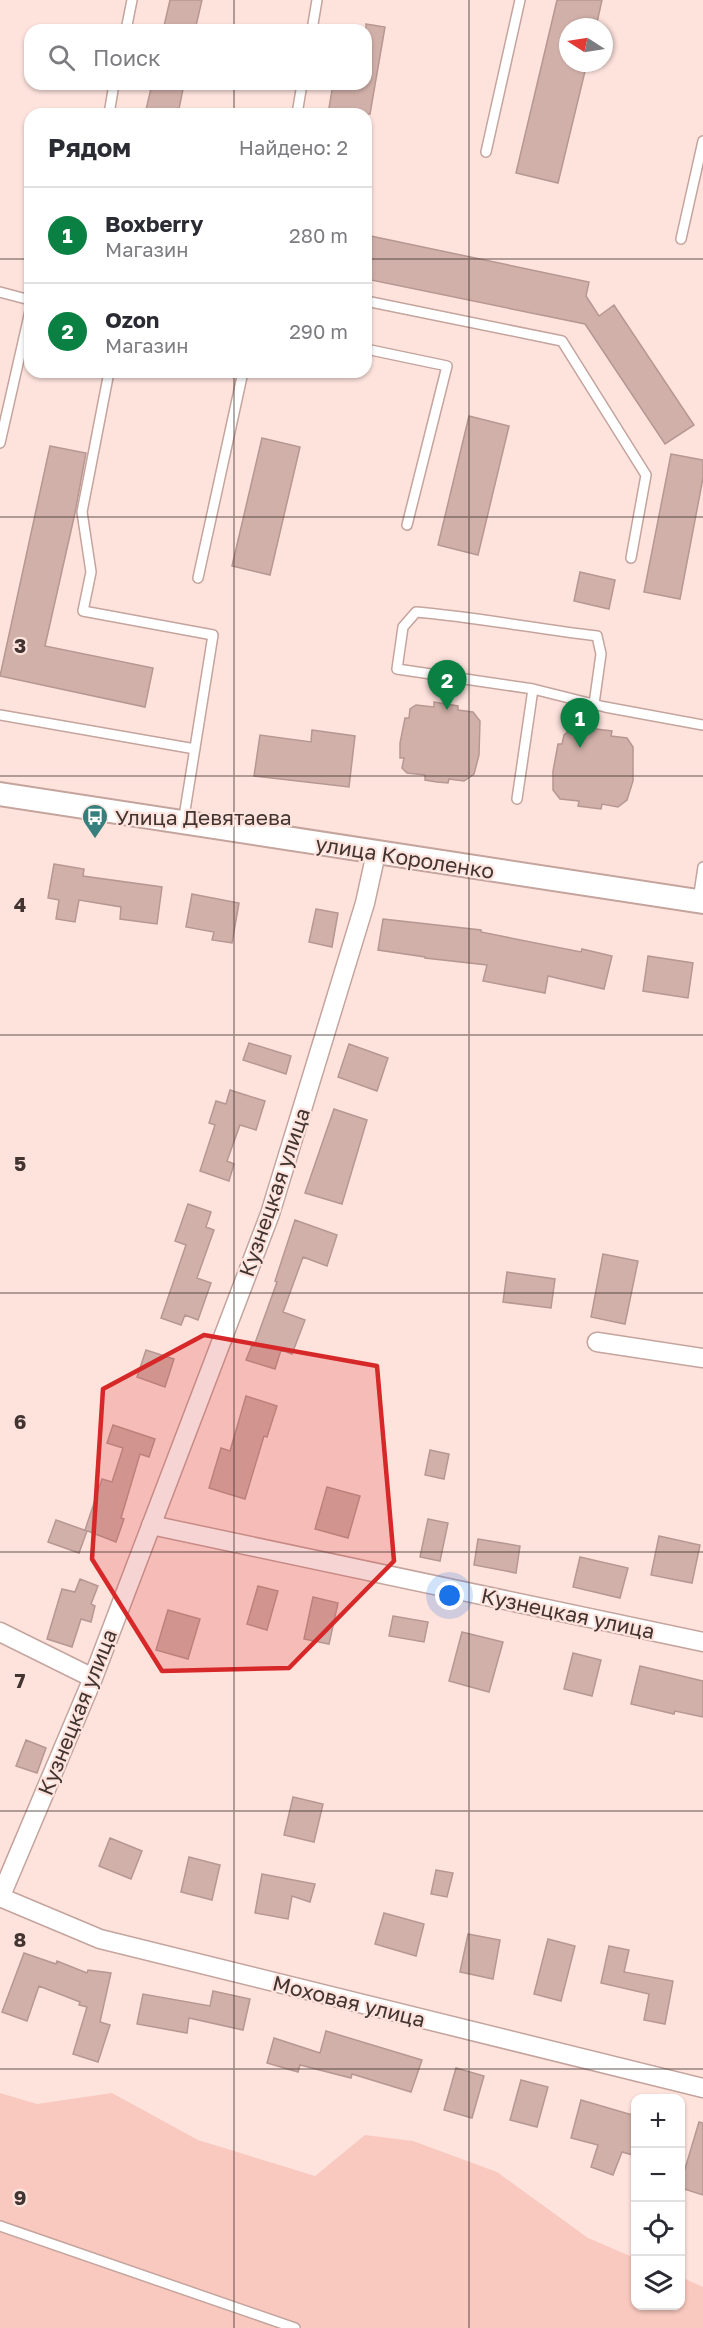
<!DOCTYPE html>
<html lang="ru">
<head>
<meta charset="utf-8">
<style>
  :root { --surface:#fff; --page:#f7f7f7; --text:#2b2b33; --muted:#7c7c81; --line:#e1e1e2; --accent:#0b8043 }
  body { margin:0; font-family:"Golos Text",sans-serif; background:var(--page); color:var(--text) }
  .controls { position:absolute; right:18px; bottom:18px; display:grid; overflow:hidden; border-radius:12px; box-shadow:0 2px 4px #0004 }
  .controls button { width:54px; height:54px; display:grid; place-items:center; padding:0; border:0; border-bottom:2px solid var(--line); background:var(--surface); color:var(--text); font:30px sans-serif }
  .compass { position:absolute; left:559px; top:18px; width:54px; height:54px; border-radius:50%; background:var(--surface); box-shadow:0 2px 4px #0004; rotate:282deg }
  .you { position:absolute; left:450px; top:1596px; width:21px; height:21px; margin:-15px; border:4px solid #fff; border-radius:50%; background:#1a73e8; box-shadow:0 0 0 9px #1a73e833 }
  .badge { display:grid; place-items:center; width:39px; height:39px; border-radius:50%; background:var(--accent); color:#fff; font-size:20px; font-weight:700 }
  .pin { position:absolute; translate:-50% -50px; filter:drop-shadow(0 2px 3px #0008) }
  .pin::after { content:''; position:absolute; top:32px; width:21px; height:18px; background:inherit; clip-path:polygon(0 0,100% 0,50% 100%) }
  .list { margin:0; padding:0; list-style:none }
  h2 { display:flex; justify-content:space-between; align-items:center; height:78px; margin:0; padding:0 24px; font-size:26px }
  h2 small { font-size:20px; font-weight:400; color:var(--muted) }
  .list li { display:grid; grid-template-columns:39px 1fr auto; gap:18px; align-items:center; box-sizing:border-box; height:96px; padding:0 24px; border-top:2px solid var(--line) }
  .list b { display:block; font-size:22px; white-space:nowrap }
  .list p { margin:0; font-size:20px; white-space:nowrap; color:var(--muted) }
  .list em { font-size:20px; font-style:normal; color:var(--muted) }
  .icon { flex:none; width:33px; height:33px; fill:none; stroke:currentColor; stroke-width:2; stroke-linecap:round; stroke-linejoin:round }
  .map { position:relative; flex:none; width:703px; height:2328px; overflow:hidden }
  .search { position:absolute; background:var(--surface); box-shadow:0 2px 4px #0004; left:24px; top:24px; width:348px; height:66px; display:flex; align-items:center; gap:15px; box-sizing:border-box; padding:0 21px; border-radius:18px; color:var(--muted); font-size:22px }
  .panel { position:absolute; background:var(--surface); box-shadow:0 2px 4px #0004; left:24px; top:108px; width:348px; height:270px; border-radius:18px }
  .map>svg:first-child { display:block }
  .green { fill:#f9c9bf }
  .building { fill:#d1b0a9; stroke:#b79791; stroke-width:1.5 }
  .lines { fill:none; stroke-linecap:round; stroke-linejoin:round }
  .service-casing { stroke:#c4a49d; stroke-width:12 }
  .minor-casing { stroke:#c4a49d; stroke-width:21 }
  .tertiary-casing { stroke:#c4a49d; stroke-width:26 }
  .service { stroke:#fff; stroke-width:9 }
  .minor { stroke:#fff; stroke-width:18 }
  .tertiary { stroke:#fff; stroke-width:22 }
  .marked { fill:#d62828; fill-opacity:0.2; stroke:#d62828; stroke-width:4.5; stroke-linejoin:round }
  .grid { fill:none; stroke:#413431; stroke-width:1.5; stroke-opacity:0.55 }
  .labels { text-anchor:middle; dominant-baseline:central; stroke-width:4.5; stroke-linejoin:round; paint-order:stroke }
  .poi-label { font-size:21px; fill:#413431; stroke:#fee3dd; text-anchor:start }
  .street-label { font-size:21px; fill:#413431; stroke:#fee3dd }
  .grid-label { font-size:20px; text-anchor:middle; font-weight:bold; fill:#413431; stroke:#fee3dd; stroke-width:4.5; stroke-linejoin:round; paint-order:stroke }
</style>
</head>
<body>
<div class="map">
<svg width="703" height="2328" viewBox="0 0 703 2328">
  <rect width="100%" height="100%" fill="#fee3dd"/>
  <path class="green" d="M0,2093l37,11 75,-11 86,47 117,36 50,-41 48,6 84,31 91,66 47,20 1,48h44l1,-29 22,10v41h-703z"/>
  <path class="building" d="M170,0h32l-7,30h-32z
    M557,0h45l-6,27h-28v36h19l-29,120 -42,-10z
    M366,24l19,3 -15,87h-42l5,-30h33z
    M152,84h32l-6,30h-33z
    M366,235l223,47 -3,14 13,20 15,-11 80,120 -29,19 -80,-120 -219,-45z
    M469,416l40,10 -31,129 -40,-10z
    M262,438l38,9 -30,128 -38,-9z
    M50,446l36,7 -11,60 -30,133 108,22 -8,39 -145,-31z
    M671,454l32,6v18l-23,121 -36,-7z
    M580,572l35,8 -6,29 -35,-8z
    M434,702l24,4v4l15,2 7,9 -1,34 -5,19 -10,7 -15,-2 -1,4 -11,-1 -12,-2v-5l-18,-2 -5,-5 2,-10h-4v-15l5,-25h4l1,-9 6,-4 18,2z
    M588,728l24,3 -1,5 16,2 6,9v34l-6,19 -9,7 -16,-3 -1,5 -8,-1 -15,-2 1,-5 -19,-2 -7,-9v-19l5,-27h4l2,-9 5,-4 18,2z
    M312,730l43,6 -6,51 -95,-11 6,-41 51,7z
    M54,864l30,5 -1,7 79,11 -5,37 -37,-5 1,-12 -42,-7 -4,22 -19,-3 3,-19 -11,-2z
    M192,894l47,9 -7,40 -20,-3 2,-8 -28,-5z
    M316,909l22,4 -6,34 -23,-5z
    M383,919l98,11v2l100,20 1,-3 30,7 -8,33 -56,-13 -3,17 -62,-12 4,-16 -62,-7v-1l-47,-7z
    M648,956l45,7 -5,35 -45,-7z
    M249,1043l42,13 -5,18 -43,-14z
    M349,1044l39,14 -11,33 -39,-14z
    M230,1090l35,11 -9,29 -16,-5 -13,36 7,3 -5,17 -29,-10 15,-46 -6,-2 7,-22 10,3z
    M334,1109l33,11 -25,84 -37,-11z
    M188,1204l23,8 -5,15 8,3 -17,48 14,5 -13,37 -13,-5 -4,10 -20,-7 25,-73 -11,-4z
    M295,1220l42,15 -10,31 -24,-9 -20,55 22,8 -13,34 -11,-4 -6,19 -29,-9 6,-15 2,1 23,-64 -2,-1z
    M603,1254l35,7 -13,63 -34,-7z
    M507,1272l48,7 -4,29 -48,-6z
    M146,1350l28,9 -9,28 -28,-10z
    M246,1396l31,10 -10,31 -3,-1 -19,63 -36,-11 12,-40 9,3z
    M113,1425l42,14 -6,18 -9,-3 -19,64 3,1 -8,23 -31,-12 17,-51 10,3 11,-34 -16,-5z
    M430,1450l19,4 -5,25 -19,-4z
    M327,1487l33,9 -12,42 -33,-9z
    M428,1519l20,4 -8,38 -20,-4z
    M56,1520l31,11 -8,22 -31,-11z
    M659,1536l41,9 -8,38 -41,-8z
    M478,1539l42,7 -4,27 -42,-8z
    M580,1557l48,11 -8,30 -47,-11z
    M80,1579l18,7 -7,18 4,2 -4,16 -10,-3 -9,28 -25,-8 15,-50 13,3z
    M258,1586l20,5 -11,39 -20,-6z
    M313,1597l25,6 -9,41 -25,-5z
    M168,1610l32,9 -12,40 -32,-9z
    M393,1616l35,6 -4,20 -35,-6z
    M462,1632l41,10 -14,50 -40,-11z
    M573,1653l28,7 -9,36 -28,-7z
    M640,1666l63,15v36l-28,-6 -1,3 -43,-10z
    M26,1740l20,8 -9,25 -21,-7z
    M293,1797l30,7 -9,38 -30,-7z
    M110,1838l32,13 -11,28 -32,-13z
    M189,1857l31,8 -8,35 -31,-8z
    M436,1870l17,3 -6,24 -16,-3z
    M262,1874l53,10 -5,18 -18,-6 -4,23 -33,-6z
    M384,1913l40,11 -8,32 -41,-12z
    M468,1934l32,6 -7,39 -33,-7z
    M548,1939l27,7 -14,55 -27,-7z
    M609,1946l20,4 -5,22 49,9 -8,43 -21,-4 5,-26 -48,-11z
    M24,1953l32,11 1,-3 30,12 1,-3 23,3 -11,49 10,3 -12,37 -25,-8 14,-47 -8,-2 1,-3 -41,-16 -12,35 -25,-9z
    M213,1991l37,8 -7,31 -54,-12 -2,15 -50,-9 6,-30 67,12z
    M326,2031l96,29 -11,32 -59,-18 -1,4 -51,-13 -2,7 -31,-9 7,-25 46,15z
    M456,2068l28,8 -12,42 -28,-8z
    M521,2080l27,7 -11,40 -27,-7z
    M581,2100l55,16v40l-14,-4 -9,23 -22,-8 7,-22 -27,-7z
    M699,2122l4,1v72l-22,-7v-6z"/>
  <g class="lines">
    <defs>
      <path id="service" d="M126,30l6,-30
        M312,30l5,-30
        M109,114l5,-30
        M297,114l5,-30
        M486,152l34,-152
        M681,239l22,-98
        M0,292l30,8
        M366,301l196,40 84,134 -15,83
        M366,349l81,17 -40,159
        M109,372l-27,140 9,60 -8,39 130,24 -30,188
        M0,443l30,-132
        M198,578l45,-206
        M594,704l7,-50 -4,-18c-61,-7 -120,-19 -181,-24l-13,15 -6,42 136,20 72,18 98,18
        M0,715l195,34
        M517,799l16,-110
        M698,900l5,-33
        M0,2226l295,102"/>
      <path id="minor" d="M597,1342l106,16
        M151,1525l552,117
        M0,1632l93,46
        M0,1897l100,42 603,149
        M0,1898l93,-220 177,-464 95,-311 11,-50"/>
      <path id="tertiary" d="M0,794l703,108"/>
    </defs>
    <use href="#service" class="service-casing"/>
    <use href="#minor" class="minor-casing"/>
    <use href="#tertiary" class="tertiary-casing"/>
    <use href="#service" class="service"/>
    <use href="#minor" class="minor"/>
    <use href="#tertiary" class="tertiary"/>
  </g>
  <path class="marked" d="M204,1335l173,31 17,195 -105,107 -127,3 -70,-112 11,-170z"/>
  <path class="grid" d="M234,0v30M469,0v2328M234,84v30M0,259h30M366,259h337M234,372v1956M0,517h703M0,776h703M0,1035h703M0,1293h703M0,1552h703M0,1811h703M0,2069h703"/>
  <defs>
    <symbol id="bus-pin" viewBox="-11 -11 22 30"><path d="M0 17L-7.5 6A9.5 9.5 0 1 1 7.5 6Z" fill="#367f7c" stroke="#fee3dd"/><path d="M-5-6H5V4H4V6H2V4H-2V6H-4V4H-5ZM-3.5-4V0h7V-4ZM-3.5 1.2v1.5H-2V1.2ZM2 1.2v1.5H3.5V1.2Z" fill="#fff"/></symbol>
  </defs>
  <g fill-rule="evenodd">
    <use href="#bus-pin" x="80" y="802" width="30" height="40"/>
  </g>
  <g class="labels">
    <g class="poi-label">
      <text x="115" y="817">Улица Девятаева</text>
    </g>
    <g class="street-label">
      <text transform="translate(405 857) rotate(9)">улица Короленко</text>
      <text transform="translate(274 1192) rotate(-71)">Кузнецкая улица</text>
      <text transform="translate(568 1613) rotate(12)">Кузнецкая улица</text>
      <text transform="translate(77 1712) rotate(-68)">Кузнецкая улица</text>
      <text transform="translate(349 2001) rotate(14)">Моховая улица</text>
    </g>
  </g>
  <g class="grid-label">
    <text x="20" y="653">3</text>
    <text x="20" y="912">4</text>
    <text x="20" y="1171">5</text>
    <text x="20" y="1429">6</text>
    <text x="20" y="1688">7</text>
    <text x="20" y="1947">8</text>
    <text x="20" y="2205">9</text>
  </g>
</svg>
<div class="controls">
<button>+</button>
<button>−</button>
<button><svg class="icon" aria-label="locate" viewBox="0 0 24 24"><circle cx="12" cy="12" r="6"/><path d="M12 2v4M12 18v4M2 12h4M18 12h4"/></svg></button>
<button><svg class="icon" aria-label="layers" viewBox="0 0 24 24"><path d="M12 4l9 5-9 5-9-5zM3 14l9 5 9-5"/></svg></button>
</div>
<svg class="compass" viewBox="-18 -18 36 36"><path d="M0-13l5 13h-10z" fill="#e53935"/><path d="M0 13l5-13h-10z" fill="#7c7c81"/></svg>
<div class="you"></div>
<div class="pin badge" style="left:580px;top:748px">1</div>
<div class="pin badge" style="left:447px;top:710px">2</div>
<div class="search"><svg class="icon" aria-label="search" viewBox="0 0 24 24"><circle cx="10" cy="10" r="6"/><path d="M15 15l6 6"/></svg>Поиск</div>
<section class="panel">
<h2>Рядом<small>Найдено: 2</small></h2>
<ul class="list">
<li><span class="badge">1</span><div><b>Boxberry</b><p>Магазин</p></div><em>280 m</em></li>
<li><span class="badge">2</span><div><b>Ozon</b><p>Магазин</p></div><em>290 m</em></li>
</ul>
</section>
</div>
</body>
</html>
